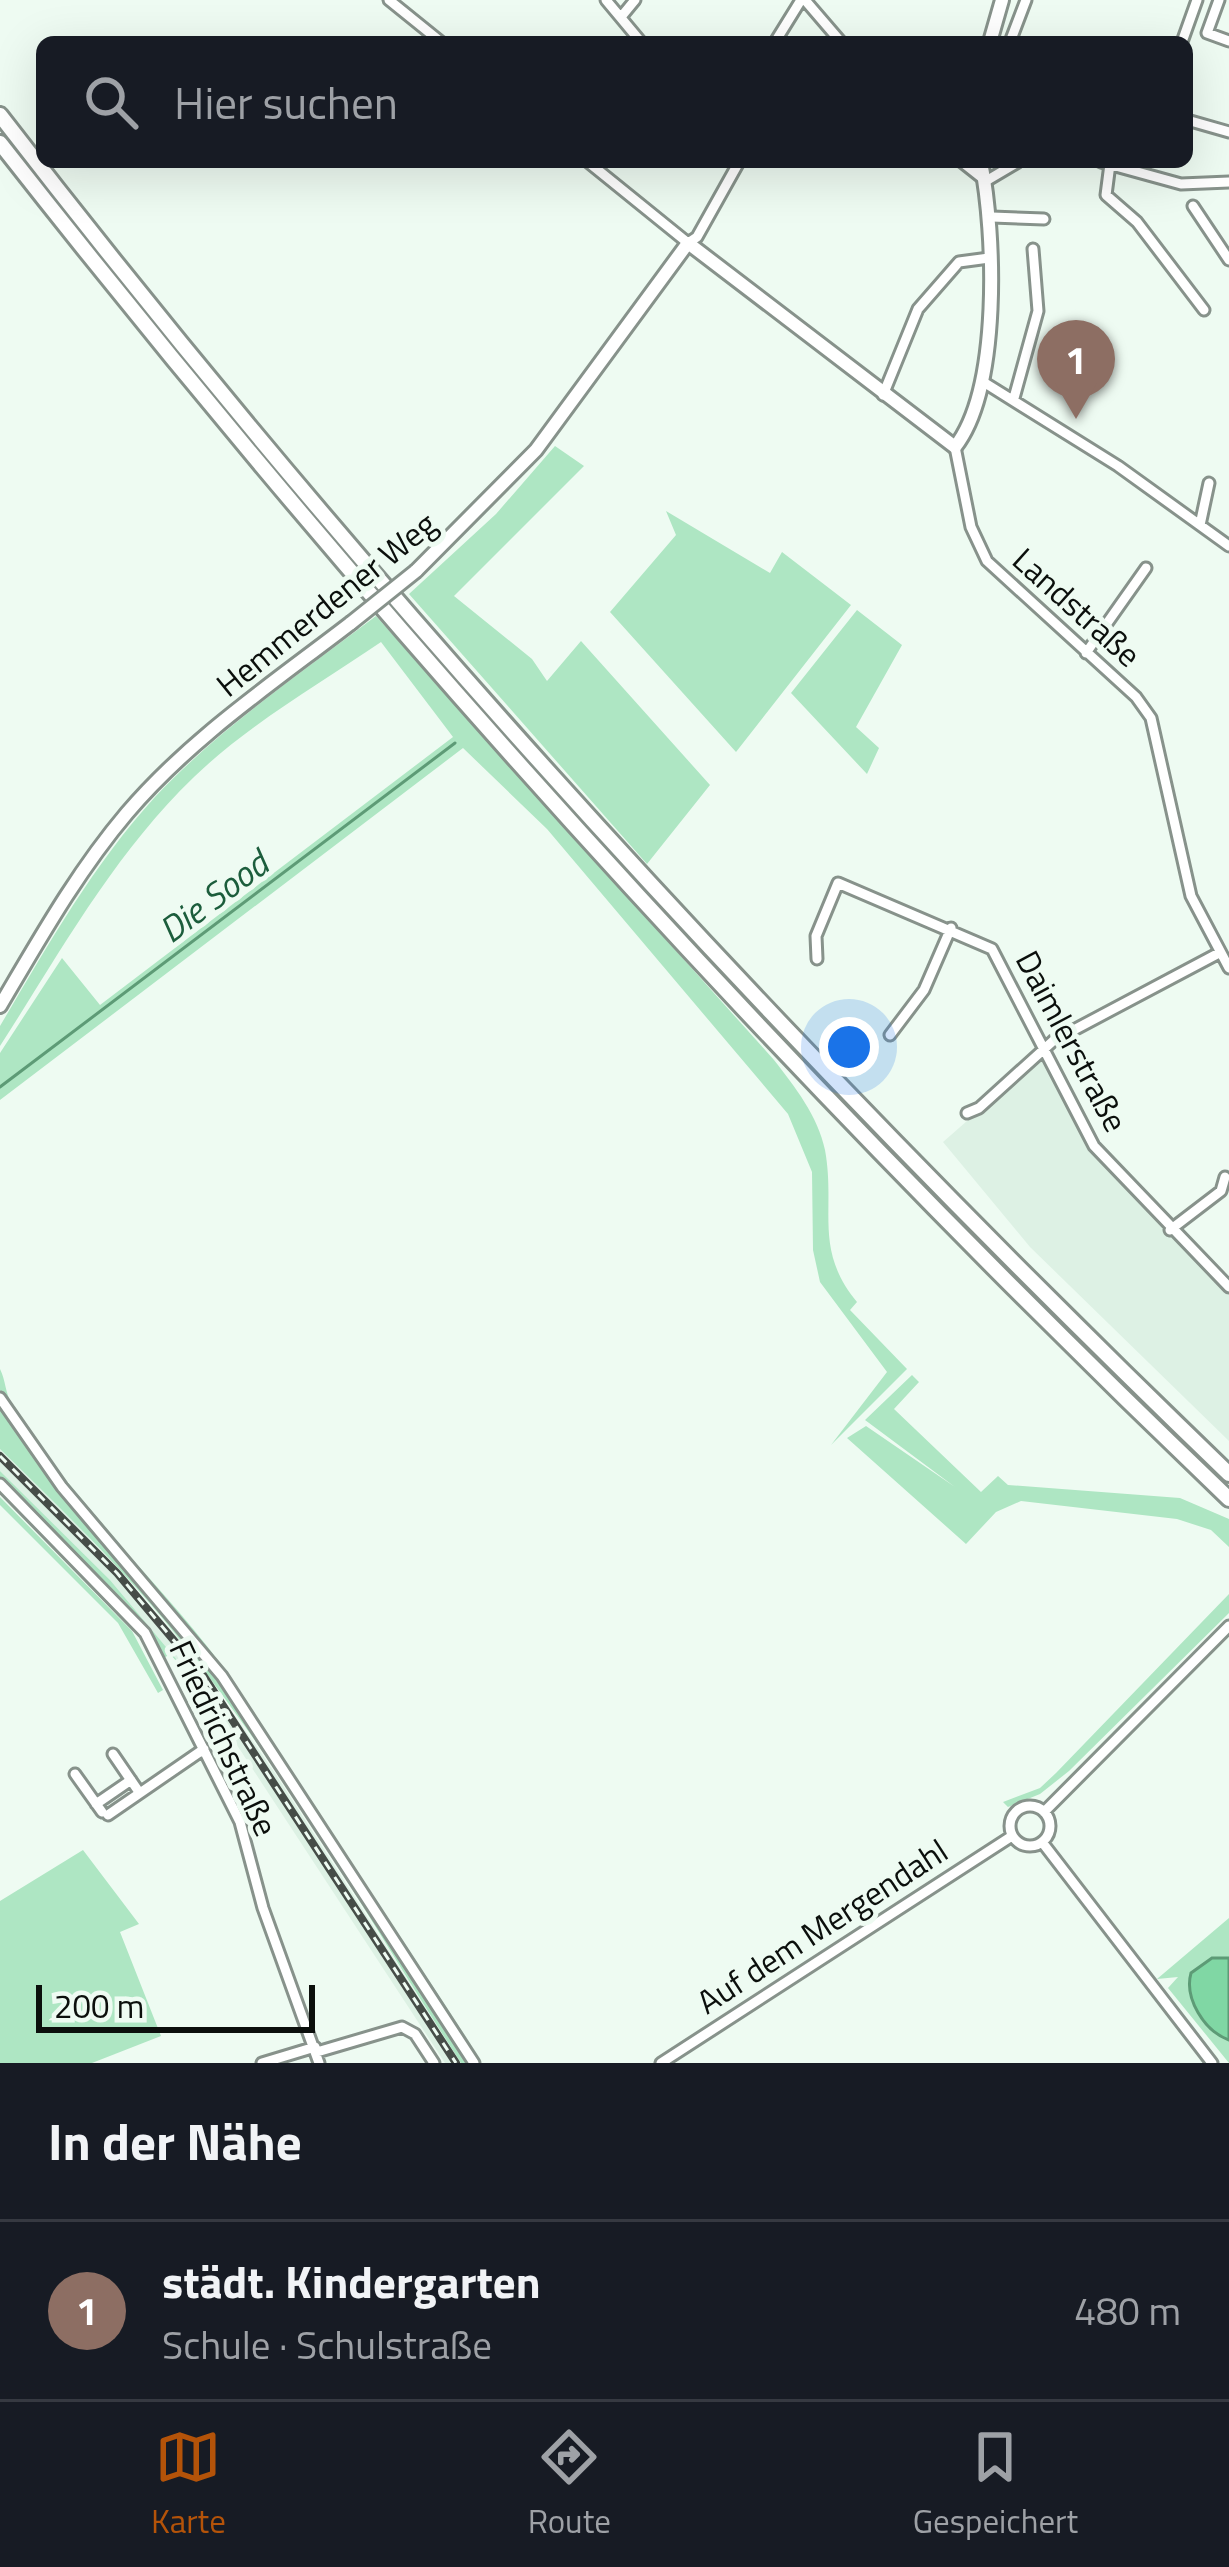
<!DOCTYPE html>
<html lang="de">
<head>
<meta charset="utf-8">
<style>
  :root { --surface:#171b24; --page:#20242c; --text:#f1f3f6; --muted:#9ea1a6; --line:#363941; --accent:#b45309 }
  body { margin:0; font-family:"Titillium Web",sans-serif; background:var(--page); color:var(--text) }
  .scale { position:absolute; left:36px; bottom:30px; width:279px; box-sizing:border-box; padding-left:12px; border:6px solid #0b0f0c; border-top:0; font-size:33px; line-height:42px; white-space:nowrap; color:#0b0f0c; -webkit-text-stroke:9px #eefbf2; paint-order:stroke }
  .you { position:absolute; left:849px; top:1047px; width:42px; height:42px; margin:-30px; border:9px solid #fff; border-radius:50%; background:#1a73e8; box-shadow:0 0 0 18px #1a73e833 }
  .badge { display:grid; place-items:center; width:78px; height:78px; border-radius:50%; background:var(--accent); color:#fff; font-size:39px; font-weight:700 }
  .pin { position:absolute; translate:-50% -99px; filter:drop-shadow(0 3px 6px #0008) }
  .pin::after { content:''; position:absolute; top:63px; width:42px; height:36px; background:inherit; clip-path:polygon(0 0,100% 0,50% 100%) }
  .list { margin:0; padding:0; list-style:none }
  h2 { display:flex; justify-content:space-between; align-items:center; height:156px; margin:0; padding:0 48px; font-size:51px }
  h2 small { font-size:39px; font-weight:400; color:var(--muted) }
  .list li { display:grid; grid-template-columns:78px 1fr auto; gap:36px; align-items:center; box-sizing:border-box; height:180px; padding:0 48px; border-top:3px solid var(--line) }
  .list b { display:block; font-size:45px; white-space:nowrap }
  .list p { margin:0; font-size:39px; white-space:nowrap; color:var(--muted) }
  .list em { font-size:39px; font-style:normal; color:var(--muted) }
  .icon { flex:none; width:66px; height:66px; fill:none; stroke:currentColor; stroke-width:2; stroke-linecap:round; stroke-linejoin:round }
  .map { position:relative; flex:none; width:1229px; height:2063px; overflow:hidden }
  .search { position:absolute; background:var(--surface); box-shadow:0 12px 48px #0002; left:36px; right:36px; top:36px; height:132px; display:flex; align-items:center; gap:30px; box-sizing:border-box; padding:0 42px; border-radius:18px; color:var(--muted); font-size:45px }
  .sheet { height:336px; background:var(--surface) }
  nav { display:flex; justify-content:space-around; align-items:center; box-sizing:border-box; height:168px; border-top:3px solid var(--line); background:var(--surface); font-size:33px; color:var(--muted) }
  nav a { display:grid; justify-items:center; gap:6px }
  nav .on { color:var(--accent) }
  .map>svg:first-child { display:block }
  .built { fill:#ddf1e4 }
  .green { fill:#aee6c3 }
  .water { fill:#80d7a4; stroke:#5d9b76; stroke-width:3 }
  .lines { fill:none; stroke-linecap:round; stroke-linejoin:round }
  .stream { stroke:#5d9b76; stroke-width:3 }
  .minor-casing { stroke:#87928b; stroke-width:15 }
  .major-casing { stroke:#87928b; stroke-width:18 }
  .highway-casing { stroke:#87928b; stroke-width:20 }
  .minor { stroke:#fff; stroke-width:9 }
  .major { stroke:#fff; stroke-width:12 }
  .highway { stroke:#fff; stroke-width:14 }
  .rail-casing { stroke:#464d48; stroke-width:8 }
  .rail { stroke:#eefbf2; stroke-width:3; stroke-dasharray:9; stroke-linecap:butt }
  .major-bridge-casing { stroke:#87928b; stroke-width:18; stroke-linecap:butt }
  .major-bridge { stroke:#fff; stroke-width:12 }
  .labels { text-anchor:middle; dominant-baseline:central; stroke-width:10; stroke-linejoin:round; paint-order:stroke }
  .street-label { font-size:33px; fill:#0b0f0c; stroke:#eefbf2 }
  .water-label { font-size:36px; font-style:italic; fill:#1c5d3c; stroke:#eefbf2 }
</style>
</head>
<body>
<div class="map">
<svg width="1229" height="2063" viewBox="0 0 1229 2063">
  <rect width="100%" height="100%" fill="#eefbf2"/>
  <path class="built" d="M1041,1056l54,101 134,138v146l-199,-194 -87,-105z
    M0,1449l82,81 106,119 87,124 186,290h-16l-248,-379 -87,-104 -110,-109z"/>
  <path class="green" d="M555,446l29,20 -130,130 78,63 15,22 34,-40 129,144 -63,79 -238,-270 87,-80z
    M666,511l104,62 12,-21 69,53 -115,147 -126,-140 66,-77z
    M857,610l45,35 -46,82 23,21 -12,26 -76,-81z
    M376,616l398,444c21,27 44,56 51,90 11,60 -12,99 32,152l-7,8 57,59 -76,76 56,-73 -67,-90 -7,-32 -1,-78 -24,-58 -241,-285 -84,-81 -463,352v-47l62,-95 38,47 353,-268 -72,-95c-63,43 -132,82 -187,135 -81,78 -134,176 -194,269v-20c47,-79 92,-160 155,-229 65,-69 146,-124 221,-181z
    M0,1369c6,12 5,24 12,35 56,98 145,173 211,263l260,396 -276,-415 -170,-202 -37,-56z
    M912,1375l7,7 -25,27 87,83 17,-16 10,9 172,13 49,21v28l-18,-17 -34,-11 -156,-18 -25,11 -30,32 -119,-106 19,-12 89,61 -90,-67z
    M0,1407l78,107 128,147 263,402h-8c-89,-138 -171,-284 -273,-413 -56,-73 -123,-137 -188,-201z
    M0,1471l110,109 87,104 248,379 -248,-379 -27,-30 -6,4 -35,-52 -129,-128z
    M0,1497l132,134 31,59 -5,3 -40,-70 -118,-118z
    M1229,1594v19l-160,158 -29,23 -32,13 -5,-5 37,-14 16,-15z
    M83,1850l56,74 -19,8 41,104 -69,27h-92v-162z
    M1229,1918v145l-61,-75 10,-11 -21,2z"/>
  <path class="water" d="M1212,1958h17v82c-25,-9 -45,-42 -38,-67z"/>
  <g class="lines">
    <path class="stream" d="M0,1087l455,-344"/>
    <defs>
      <path id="minor" d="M389,0l52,42
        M606,0l35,42
        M805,0l36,42
        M1219,0l-12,33 22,8
        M621,17l14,-17
        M775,42l26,-42
        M1010,42l16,-42
        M1182,42l15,-42
        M1187,120l42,12
        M588,162l100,81 9,-6 42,-75
        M962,162l24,19 32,-19
        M1101,162l80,22 48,-2
        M1110,164l-4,31 31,27 67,88
        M1193,206l36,54
        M992,217l52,2
        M985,383l133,83 111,80
        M883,395l35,-86 41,-47 30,-4
        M1014,398l24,-87 -5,-62
        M955,447l16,80 16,34 149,136 15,21 40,178 38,72
        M1200,525l9,-42
        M1086,653l60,-85
        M817,959l-1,-23 22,-53 154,66 102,197 135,141
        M890,1035l34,-45 27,-62
        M967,1113l12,-5 74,-67 166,-88
        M1170,1230l51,-39 4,-14
        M0,1398l62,89 160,189 252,387
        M0,1484l145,149 95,189 23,86 56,155
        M113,1754l26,38
        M75,1774l27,38
        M96,1804l35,-24
        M1010 1826a20 20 0 1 1 40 0a20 20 0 1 1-40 0Z
        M1044,1812l185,-186
        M108,1815l96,-66
        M1042,1842l170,221
        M317,2052l85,-25 13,7 19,29
        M262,2063l53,-16
        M661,2063l351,-227"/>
      <path id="major" d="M990,42l12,-42
        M416,571l120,-121 152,-207 267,204c46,-59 40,-214 26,-285
        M0,1006c39,-66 77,-134 127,-193 64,-75 146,-130 224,-190"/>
      <path id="highway" d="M0,115c373,484 789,935 1229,1359
        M0,143c377,481 788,934 1229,1356"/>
    </defs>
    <use href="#minor" class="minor-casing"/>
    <use href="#major" class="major-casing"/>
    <use href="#highway" class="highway-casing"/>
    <use href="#minor" class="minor"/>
    <use href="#major" class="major"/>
    <use href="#highway" class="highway"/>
    <defs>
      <path id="rail" d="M0,1456l117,117 86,102 253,388"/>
    </defs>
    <use href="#rail" class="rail-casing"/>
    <use href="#rail" class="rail"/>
    <defs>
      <path id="major-bridge" d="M351,623l65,-52"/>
    </defs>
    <use href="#major-bridge" class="major-bridge-casing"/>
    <use href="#major-bridge" class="major-bridge"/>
  </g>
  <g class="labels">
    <g class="street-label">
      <text transform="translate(326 604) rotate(-39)">Hemmerdener Weg</text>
      <text transform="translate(1077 607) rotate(42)">Landstraße</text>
      <text transform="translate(1072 1041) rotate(62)">Daimlerstraße</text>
      <text transform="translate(224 1738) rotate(65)">Friedrichstraße</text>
      <text transform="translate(822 1926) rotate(-33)">Auf dem Mergendahl</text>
    </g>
    <g class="water-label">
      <text transform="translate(213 896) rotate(-37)">Die Sood</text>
    </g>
  </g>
</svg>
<div class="scale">200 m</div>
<div class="you"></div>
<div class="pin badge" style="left:1076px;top:419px;background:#8d6e63">1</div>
<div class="search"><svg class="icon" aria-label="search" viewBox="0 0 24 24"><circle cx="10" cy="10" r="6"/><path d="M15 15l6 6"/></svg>Hier suchen</div>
</div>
<section class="sheet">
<h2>In der Nähe<small></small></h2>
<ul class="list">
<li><span class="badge" style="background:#8d6e63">1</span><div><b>städt. Kindergarten</b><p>Schule · Schulstraße</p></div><em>480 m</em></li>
</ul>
</section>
<nav>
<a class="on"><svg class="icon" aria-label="map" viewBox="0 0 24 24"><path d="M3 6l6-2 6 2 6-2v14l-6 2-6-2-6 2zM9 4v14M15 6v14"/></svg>Karte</a>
<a><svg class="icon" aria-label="directions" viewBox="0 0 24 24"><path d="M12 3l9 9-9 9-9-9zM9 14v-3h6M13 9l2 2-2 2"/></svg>Route</a>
<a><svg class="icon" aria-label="saved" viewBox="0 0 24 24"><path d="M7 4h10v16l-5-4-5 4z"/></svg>Gespeichert</a>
</nav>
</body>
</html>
